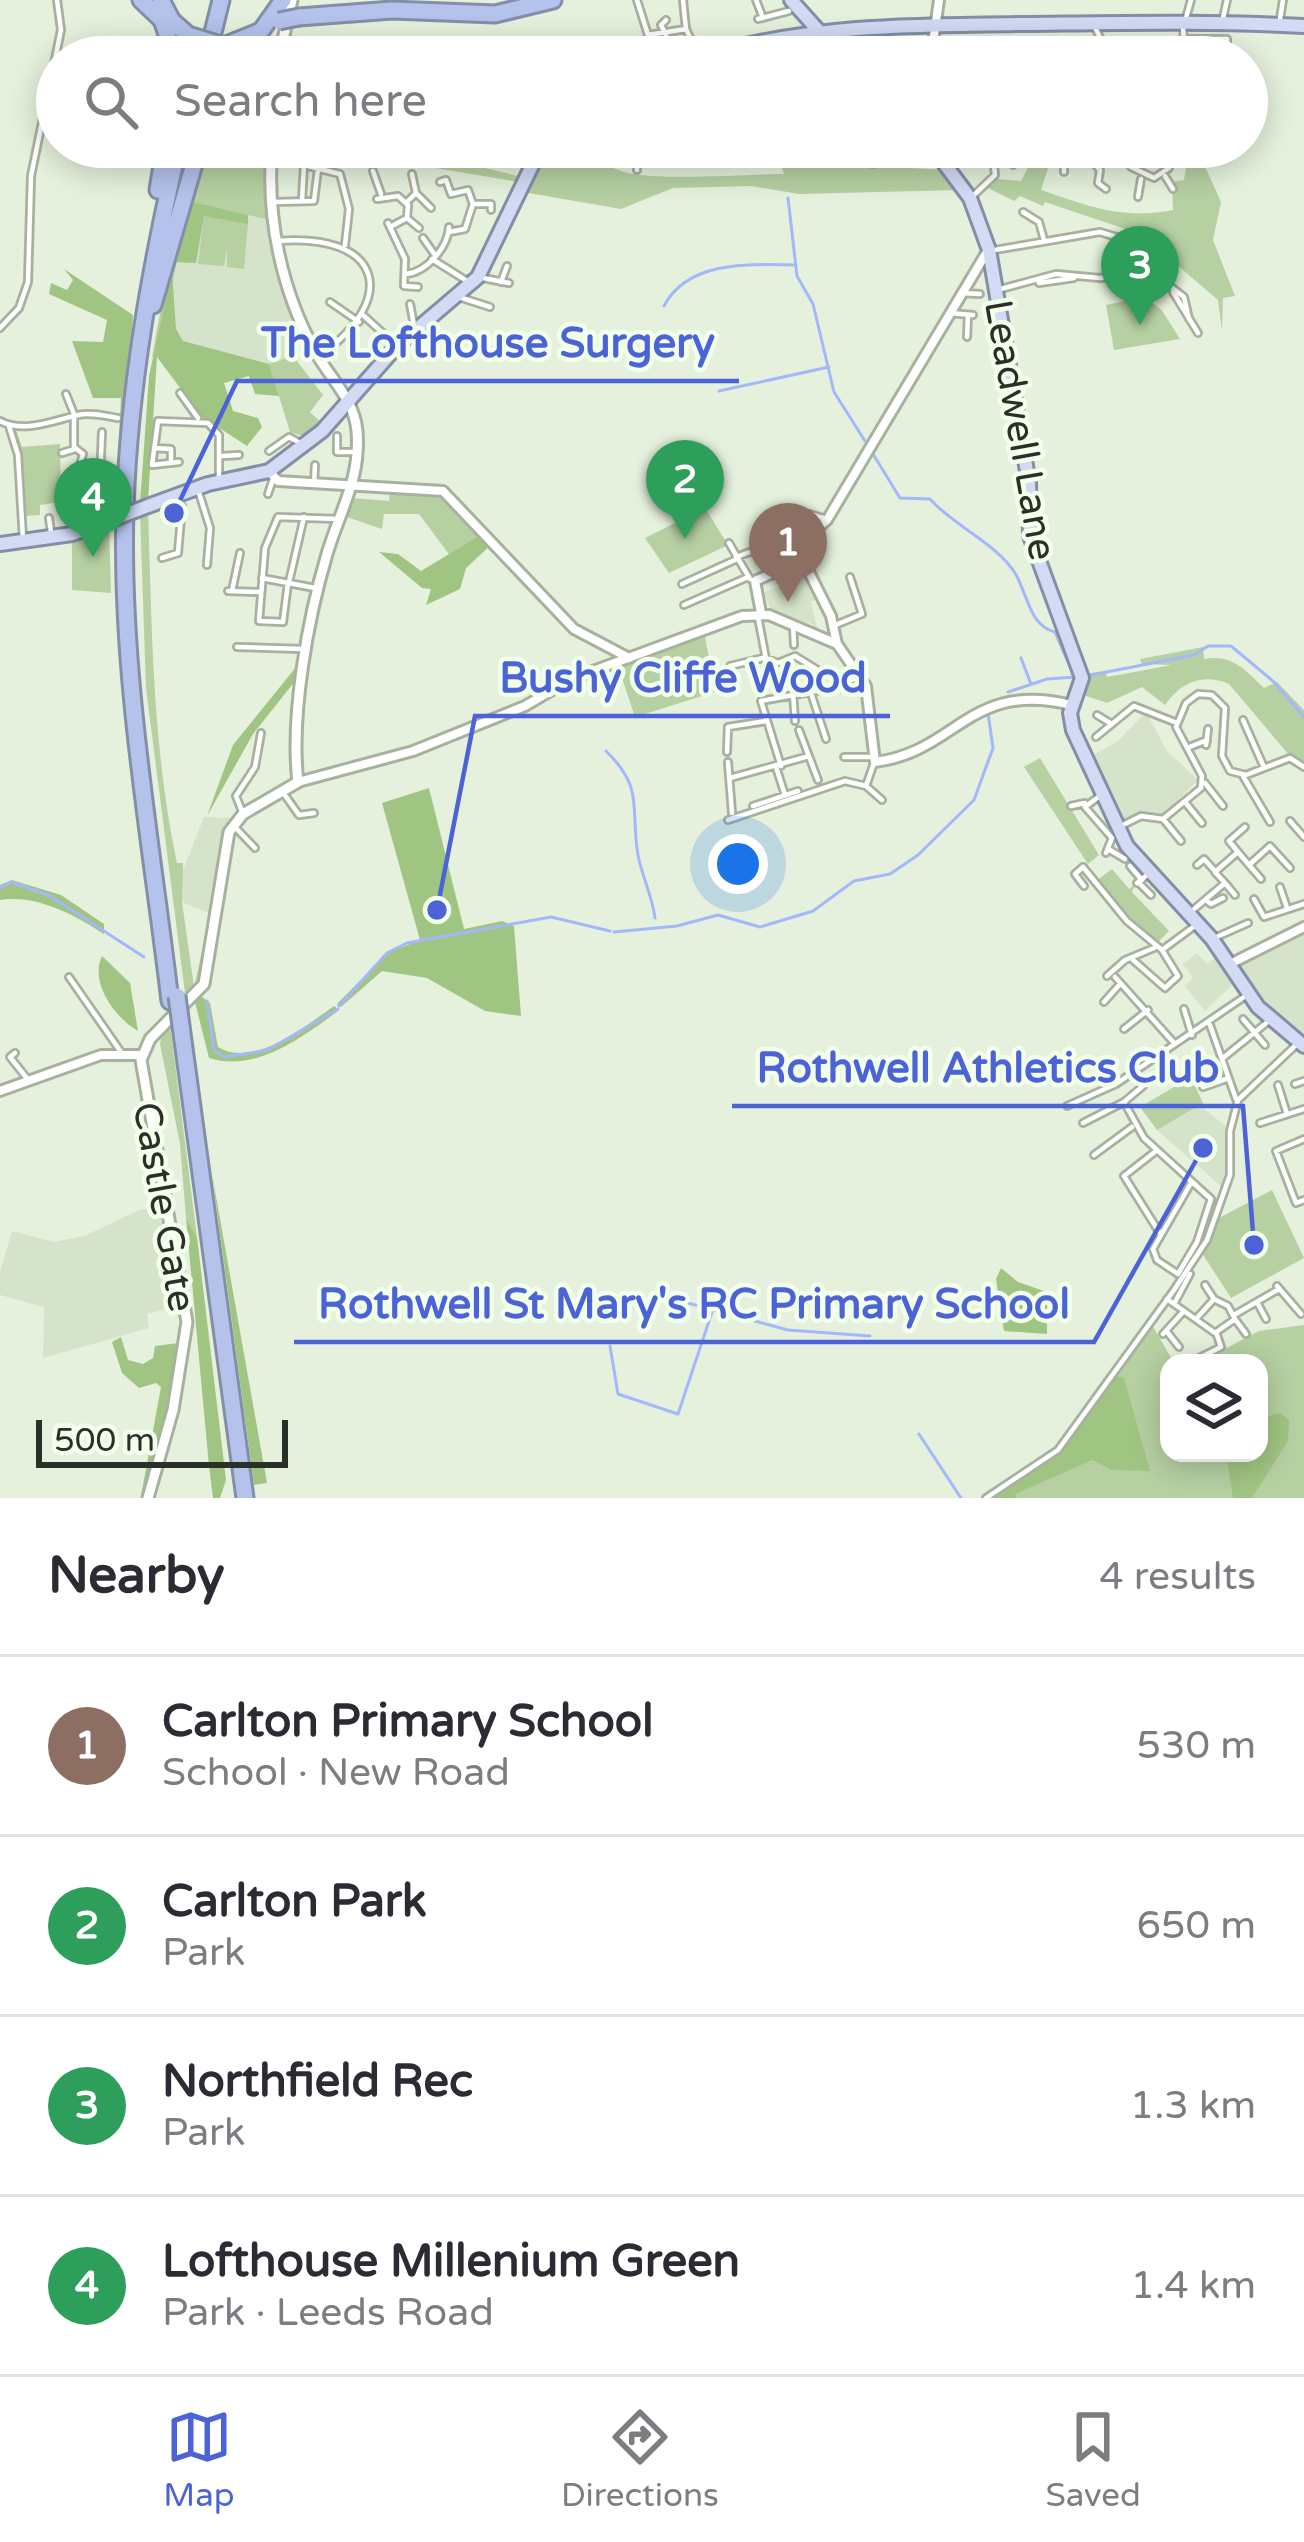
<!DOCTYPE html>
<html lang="en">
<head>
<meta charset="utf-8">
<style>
  :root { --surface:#fff; --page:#f7f7f7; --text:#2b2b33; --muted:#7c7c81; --line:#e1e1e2; --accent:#4c63d8 }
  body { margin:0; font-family:"Varela Round",sans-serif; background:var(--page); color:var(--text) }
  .controls { position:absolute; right:36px; bottom:36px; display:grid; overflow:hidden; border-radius:24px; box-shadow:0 6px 30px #0003 }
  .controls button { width:108px; height:108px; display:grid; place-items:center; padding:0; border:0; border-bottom:3px solid var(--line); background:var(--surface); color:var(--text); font:60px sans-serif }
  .scale { position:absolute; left:36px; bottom:30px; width:252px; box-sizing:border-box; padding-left:12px; border:6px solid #2a2f27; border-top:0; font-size:33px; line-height:42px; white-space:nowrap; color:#2a2f27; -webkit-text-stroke:9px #f2ffea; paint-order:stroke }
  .you { position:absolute; left:738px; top:864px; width:42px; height:42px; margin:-30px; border:9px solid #fff; border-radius:50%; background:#1a73e8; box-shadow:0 0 0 18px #1a73e833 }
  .badge { display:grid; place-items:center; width:78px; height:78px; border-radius:50%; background:var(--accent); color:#fff; font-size:39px; font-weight:700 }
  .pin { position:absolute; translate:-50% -99px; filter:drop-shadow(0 3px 6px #0008) }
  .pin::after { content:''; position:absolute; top:63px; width:42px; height:36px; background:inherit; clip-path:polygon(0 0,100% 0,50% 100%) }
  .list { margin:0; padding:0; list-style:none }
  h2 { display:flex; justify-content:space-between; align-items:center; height:156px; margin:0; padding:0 48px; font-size:51px }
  h2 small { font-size:39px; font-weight:400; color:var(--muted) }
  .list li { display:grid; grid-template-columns:78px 1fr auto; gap:36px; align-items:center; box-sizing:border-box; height:180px; padding:0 48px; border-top:3px solid var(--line) }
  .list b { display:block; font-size:45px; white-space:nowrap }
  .list p { margin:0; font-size:39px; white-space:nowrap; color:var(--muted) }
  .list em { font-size:39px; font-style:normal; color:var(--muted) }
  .icon { flex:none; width:66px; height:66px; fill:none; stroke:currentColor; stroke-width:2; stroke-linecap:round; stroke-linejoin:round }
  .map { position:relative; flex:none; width:1304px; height:1498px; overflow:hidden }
  .search { position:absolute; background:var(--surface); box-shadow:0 6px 30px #0003; left:36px; right:36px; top:36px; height:132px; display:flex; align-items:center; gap:30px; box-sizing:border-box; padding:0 42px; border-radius:66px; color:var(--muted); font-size:45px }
  .sheet { height:876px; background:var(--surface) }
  nav { display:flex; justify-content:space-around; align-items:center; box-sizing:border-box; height:168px; border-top:3px solid var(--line); background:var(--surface); font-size:33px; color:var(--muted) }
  nav a { display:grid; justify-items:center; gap:6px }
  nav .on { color:var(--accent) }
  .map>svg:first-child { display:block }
  .built { fill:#d4e3c9 }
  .green { fill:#b6d0a2 }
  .forest { fill:#a0c582 }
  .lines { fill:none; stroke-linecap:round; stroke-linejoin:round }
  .stream { stroke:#a3b8fb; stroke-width:3 }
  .minor-casing { stroke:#a7b29e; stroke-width:10 }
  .tertiary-casing { stroke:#a7b29e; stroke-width:14 }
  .secondary-casing { stroke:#a7b29e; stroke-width:15 }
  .primary-casing { stroke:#848fa7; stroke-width:18 }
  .motorway-casing { stroke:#848fa7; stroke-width:21 }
  .minor { stroke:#fff; stroke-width:4.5 }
  .tertiary { stroke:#fff; stroke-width:8 }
  .secondary { stroke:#fff; stroke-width:9 }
  .primary { stroke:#d2daf4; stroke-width:12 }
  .motorway { stroke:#b4c2ec; stroke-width:15 }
  .primary-bridge-casing { stroke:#848fa7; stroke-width:18; stroke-linecap:butt }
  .motorway-bridge-casing { stroke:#848fa7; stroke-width:21; stroke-linecap:butt }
  .primary-bridge { stroke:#d2daf4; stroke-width:12 }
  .motorway-bridge { stroke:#b4c2ec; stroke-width:15 }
  .labels { text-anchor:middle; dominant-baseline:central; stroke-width:9; stroke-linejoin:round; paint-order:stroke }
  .street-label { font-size:39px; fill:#2a2f27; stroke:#f2ffea }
  .leader { fill:none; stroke:#4c63d8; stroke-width:4.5 }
  .callout-dot { fill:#4c63d8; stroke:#f2ffea; stroke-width:4.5 }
  .callout-label { font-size:42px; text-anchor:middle; font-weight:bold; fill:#4c63d8; stroke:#f2ffea; stroke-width:9; stroke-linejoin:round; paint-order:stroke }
</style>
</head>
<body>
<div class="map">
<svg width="1304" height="1498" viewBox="0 0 1304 1498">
  <rect width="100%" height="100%" fill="#e5f1dc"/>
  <path class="built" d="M208,147l59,51 -1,21 37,120 -13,3 3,14 -24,8 -112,-9 20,-109z
    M807,575l11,24 -7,3 7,30 -6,-8 -40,-12 -9,-19z
    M1146,712l21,39 31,29 -35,36 -23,-2 -19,9 -33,-65 30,-17z
    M204,817l30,1 -13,29 -12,66 -27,-11 -2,-24z
    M1304,930v113l-31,-25 -35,-52z
    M1197,953l10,11 14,-11 17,26 -33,32 -20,-25 8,-8 -10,-14z
    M1199,1105l28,22 2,38 -7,22 -65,-57z
    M142,1209l19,3 8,96 -22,6 2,14 -106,30 1,-51 -44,-12v-23l12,-41 42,11 30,-6z"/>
  <path class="green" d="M1002,37h84l-1,20h-152l2,-14z
    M208,147h62l-4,72 -76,-18 -33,154 -5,2 19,-104z
    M357,147h40l125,30 -3,5 -168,-28z
    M546,147h31v9c17,3 29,10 44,15 29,11 127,3 163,3l-10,-27h21l4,13 18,3 130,7 13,20 -161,4 -48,-8 -78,2 -52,21 -98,-17z
    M1039,147h16l-14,43c46,16 83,30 132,20l-1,-28 12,-2 4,-24 11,-3 22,49 -8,38 22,56 -12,2 -1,32 -4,-30 -69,-59 -15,4v-13l-89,-30 -2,4 -23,-10 -6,5 -26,-13 9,-9 24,2z
    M204,215l44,9 -4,45 -17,-2v-19l-3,18 -26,-2z
    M1143,297l18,12 19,30 -66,11 -8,-45z
    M293,356l30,39 -13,17 14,13 -18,12 -16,-5 -21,-68z
    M15,427l7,20 38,-3 1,58 -21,3v10l-15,1z
    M390,488l45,2 44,46 -28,21 -32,-43h-35l-2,15 -38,-13 8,-18 37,3z
    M705,508l23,37 -59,28 -24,-35z
    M148,509c4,119 4,237 29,354h6l-1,39 12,85 16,-70 -6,59 -18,25 -40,-313 -6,-175z
    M109,525l2,68 -39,-3v-51z
    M704,631l11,61 -80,25 -17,-51z
    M1203,647l1,12c28,-5 40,10 60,29l13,-6 27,28v55l-14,-9 -61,-72c-26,-11 -48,-2 -64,21l-23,-18 -35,16 -27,-9 3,-20 22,-3 2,6 65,-12 -30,-1 -2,-5z
    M1040,758l59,97 -11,9 -64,-97z
    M1112,869l17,20 6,-5 -3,8 37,39 -14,14 -59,-64z
    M170,1024l27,213 -11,-19 -6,-74 -20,-100 2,-14z
    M1191,1077l12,26 -46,27 -17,-23z
    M1272,1190l32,68 -73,40 -29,-45 15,-34z
    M1151,1323l23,40h-5v90h90v-90h-61l61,-32 45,-6v173h-313l70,-47z"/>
  <path class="forest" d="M190,201l58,14v9l-44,-8 -8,47 -22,-1z
    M64,269l69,46 -13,198 -5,2 6,-117h-28l-21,-57 31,1 4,-22 -58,-26 2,-11 16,7 6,-10z
    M172,271l4,58 7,12 86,23 10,32 -24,-2 -6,-18 -25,7 9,28 25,7 4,9 -15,19 -46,-30 -44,-59 -9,144 -8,3 9,-128z
    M479,536l12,9 -25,23 -6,21 -34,16 5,-16 -9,-1 -43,-36 19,2 23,17z
    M305,656l-2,15 -50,63 -46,82 26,-71z
    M429,788l35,141 38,-8 12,5 7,90 -36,-5 -58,-33 -45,-7 -41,36 -4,-3 50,-51 33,-13 -38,-137z
    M12,880l49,15 43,29v10c-29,-19 -68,-40 -104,-34v-15z
    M102,956l28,27 8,48c-23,-13 -49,-49 -36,-75z
    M201,996l9,7 8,44c36,22 87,-21 116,-41l5,4c-36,27 -83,63 -130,48l-14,-56z
    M212,1174l55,309 -13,2z
    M186,1218l11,19 29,243 -6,18h-7l-4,-32z
    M1001,1268l17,14 29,10v42l-43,-3 -8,-52z
    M121,1337l7,23 15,4 10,-6 2,-12 23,-3 -8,66 -24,89 -5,-2 20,-109 -5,-4 -17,5 -17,-15 -10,-31z
    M1114,1376l10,2 26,93 -38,-1 -20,-10 -77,34 2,4h-26l70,-47z
    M1280,1413l9,7 -1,21 -36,57h-19l-7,-45h33v-34z"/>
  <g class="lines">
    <path class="stream" d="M788,198l9,78 16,28 21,88 31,49
      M664,306c24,-46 87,-42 130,-41
      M719,391l110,-24
      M873,454l27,44 30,1c25,28 66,44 85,74 12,19 14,53 40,59l19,44
      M1021,658l10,26
      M1086,676l108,-21 14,-9h23l43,36 30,35
      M1008,692l39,-13 29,-2
      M606,751c39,38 24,57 32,104 4,22 14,40 17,63
      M0,888l11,-6 39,14 94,61
      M614,932l63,-6 41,-11 42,12 53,-16 41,-30 36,-7 28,-19 56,-55 19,-52 -5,-35
      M207,1001l7,49 10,7 44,-7 70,-41
      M339,1006l48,-53 20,-10 144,-26 59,14
      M684,1302l104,28 82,6
      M610,1346l8,48 60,20 34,-102
      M919,1434l42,64"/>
    <defs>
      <path id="minor" d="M637,0l11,35 38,-6
        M683,0l3,29 13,28
        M756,0l7,18
        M1186,18l5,-18
        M1223,18l4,-18
        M758,19l31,-8
        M1094,25l9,19 20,1
        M1279,25l4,-25
        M1183,27l2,30
        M666,35l-5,-10 5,-5
        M1183,39h44v5
        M774,50l3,7
        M1202,57h15
        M1247,132l5,-2
        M479,147h2
        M603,147l4,11
        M663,147l2,14
        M728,147l2,12
        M899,147l20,12
        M974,147l6,9h13
        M1079,147l21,23 -2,13 8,6
        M1214,147l6,11
        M1125,148l6,19 23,11 15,-10 -1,-21
        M1218,155l11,-8
        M665,158l28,-2 5,-9
        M816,161l1,-14
        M854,161l20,3 14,-17
        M514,163l5,-16
        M1013,165l10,-18
        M637,170v-22
        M373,171l8,23
        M1064,172v-16l11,-9
        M1165,176l8,13
        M440,182l6,-2 5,14 17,-4 5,14 -8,25 -16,3
        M416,193l15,15
        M974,195l21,-20 -3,-28
        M1138,197l3,-18
        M377,199l21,-3 10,9 -1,13 -17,9
        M302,200l2,-35 36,9 9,35 -4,36
        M275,202l39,-1 4,-32
        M407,202l9,-9 -4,-19
        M473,204h18v6
        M1023,212l16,10 5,18
        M407,218l12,10
        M388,223l17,36 -1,27 14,1
        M423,238l12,17
        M277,241c104,-9 125,57 41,116
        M989,251l111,-19 30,9
        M432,259l35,22
        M406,274c21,-2 42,-27 43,-47
        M478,277l31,6
        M501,282l6,-16
        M1039,283l35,-5
        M997,290l59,-16 44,4 53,-5 31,24 5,22
        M1173,292l25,41
        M962,293l18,1
        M459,297l31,10
        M330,302l29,20
        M410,304l4,21
        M949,313l24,2
        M364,316l31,28
        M0,328l19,-20 9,-26 3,-106 30,-146 -4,-30
        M967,337l1,-22
        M180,393l18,25
        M66,394l8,20v33l9,7 -11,39
        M0,421c24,13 54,-1 78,-6 13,-3 28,1 40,3
        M9,426l9,29 5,84
        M337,436v16h20
        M154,448l17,1v14
        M269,451l20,-14 11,6
        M62,453l13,-4
        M222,456l17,-1
        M179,462l-27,3 6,-44 50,2 11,12v46
        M314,484l1,-19
        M199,493l11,35 -3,37
        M268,494l5,-15
        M99,503l3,-71
        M49,518l2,14
        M796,529l10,-4 4,-11 16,5
        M729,543l21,36
        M736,557l22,-8 1,5
        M162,558l16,-5 4,-47
        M262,578l53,10
        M289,582l15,-65
        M288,583l-5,39 -24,-1 6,-73 13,-31 61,2
        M682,584l55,-25
        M228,591l31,1
        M232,591l8,-38
        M684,605l64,-28
        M758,617l8,42
        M793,624l1,21
        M833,626l29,-12 -12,-37
        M237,647l66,2
        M730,666l33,-8 15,5 17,-7 21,13
        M810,690l16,49
        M793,693l2,28
        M1097,715l13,8
        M1243,720l20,45
        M799,730l19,50
        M1096,737l38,-31 43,17
        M1206,745l2,-16
        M1187,748l20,-8
        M727,752l1,-25 38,-6
        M844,757h27
        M728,762l4,51
        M781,766l-20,-65 71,-13 29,-12
        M776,767l9,28
        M1243,776l27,46
        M730,778l79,-22
        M1205,783l18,23
        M866,786l8,-23
        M282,791l17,24 15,-2
        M1101,795l-16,12 27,31 -6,15
        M1185,802l17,21
        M753,806l45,-15
        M1071,806l14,-3
        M243,814l-7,-18 19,-29 6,-34
        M1163,819l18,22
        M728,820l117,-39 21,5 16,14
        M1290,821l14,16
        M233,825l22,23
        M1121,826l20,-10 22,3 38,-31 1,-12 -26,-49 10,-24 12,-9 14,1 13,13 -3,48 8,15 16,4 44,-17 14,9
        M1110,850l15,9
        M1238,852l-9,-11 16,-14
        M1197,865l7,-6 10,11
        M1249,865l12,14
        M1130,866l12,14
        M1083,867l44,54 35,29
        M1083,867l-8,7 9,12
        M1138,882l13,13
        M1137,883l10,-8
        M1225,883l10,12
        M1280,887l7,21
        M1254,899l10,18 40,-13
        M1206,900l5,4 12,-6
        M1193,910l32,-27 -10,-11 23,-20 11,13 21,-19 20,22
        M1212,939l36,-16
        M1162,950l34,-25
        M1132,959l33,29 13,-12 -16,-26
        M1107,976l18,-16 29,-12
        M69,977l52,75
        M1115,977l60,67
        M1104,1002l16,-18
        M1184,1009l8,26
        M1243,1019l22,26
        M1210,1025l26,74
        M1124,1029l24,-19
        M15,1053l-5,4 19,24
        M1162,1055l16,26
        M1223,1058l47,-38
        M1137,1071l6,15 -19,16 20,36 67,61 -14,43 -19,32
        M1295,1084l9,-3
        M1278,1085l9,29
        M1203,1087l23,-8
        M1067,1106l49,-22 128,-87
        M1083,1123l41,-21
        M1260,1123l44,-14
        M1304,1139l-28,12 20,52 8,-3
        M1156,1151l-32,25 37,59
        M1094,1155l38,-28
        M1178,1274l-21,-14 -4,-11 38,-66
        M1205,1285l9,14
        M1277,1286l24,28
        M1167,1299l48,34 20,-14 -7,-13 -14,-7 -18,20
        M1257,1302l9,17
        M1174,1304l16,-30
        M1234,1315l45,-26
        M1235,1319l11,15
        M1168,1333l11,14
        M1163,1334l21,-23
        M1189,1363l32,-16 -5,-15
        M986,1498l72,-48 116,-160 33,-50 23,-65v-44l8,-31 60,-57"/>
      <path id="tertiary" d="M931,57l8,-57
        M988,250l-161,270 -27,23v11l31,62 6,28 29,42 9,76c82,-10 94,-82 196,-57
        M269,471l9,10 165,10 131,138 55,29
        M761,613l-6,-32 47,-21
        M298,782l115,-31 112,-45 46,-27 171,-63 27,-1 68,29
        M1232,963l72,-36
        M0,1091l101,-36h41"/>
      <path id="secondary" d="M279,57l13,-57
        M148,1498l25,-88 14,-88 -46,-262 9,-21 54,-55 25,-152 14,-18 55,-32c-8,-66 10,-164 29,-228 13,-44 34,-75 30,-123 -3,-33 -27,-52 -42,-80 -34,-61 -49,-135 -43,-204"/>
      <path id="primary" d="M791,0l51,57
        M700,57c108,-33 216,-32 328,-33 92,-1 184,-3 276,2
        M932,147l38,51 19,52 40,233 1,53 52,142 -12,35 3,17 54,116 85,93 46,68 46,39
        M148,506l60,-22 61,-13 53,-40 75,-85 81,-69 63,-130
        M0,544l72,-10 42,-15"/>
      <path id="motorway" d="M141,0l21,20 13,37
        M161,0l11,21 16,14
        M299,17l93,-7 103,4 58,-14
        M224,46l37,-15 22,-31
        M207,57l14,-57
        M158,190l7,-43
        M153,305l46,-158
        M170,1001c-19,-162 -50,-328 -45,-492 4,-124 26,-242 53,-362
        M181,1026l64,472"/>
    </defs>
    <use href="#minor" class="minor-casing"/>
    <use href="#tertiary" class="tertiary-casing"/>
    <use href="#secondary" class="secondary-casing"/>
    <use href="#primary" class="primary-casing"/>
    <use href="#motorway" class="motorway-casing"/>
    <use href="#minor" class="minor"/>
    <use href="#tertiary" class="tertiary"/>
    <use href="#secondary" class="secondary"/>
    <use href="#primary" class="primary"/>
    <use href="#motorway" class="motorway"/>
    <defs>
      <path id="primary-bridge" d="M114,519l34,-13"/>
      <path id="motorway-bridge" d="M279,21l20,-4
        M188,35l36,11
        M177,996l4,30"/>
    </defs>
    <use href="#primary-bridge" class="primary-bridge-casing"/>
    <use href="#motorway-bridge" class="motorway-bridge-casing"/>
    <use href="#primary-bridge" class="primary-bridge"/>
    <use href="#motorway-bridge" class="motorway-bridge"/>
  </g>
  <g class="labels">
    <g class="street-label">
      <text transform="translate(1020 430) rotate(80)">Leadwell Lane</text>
      <text transform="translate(164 1207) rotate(80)">Castle Gate</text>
    </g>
  </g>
  <path class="leader" d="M174 513L237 381H739M437 910L475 716H890M1254 1245L1243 1106H732M1203 1148L1094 1342H294"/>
  <g class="callout-dot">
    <circle cx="174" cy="513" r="12"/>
    <circle cx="437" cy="910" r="12"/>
    <circle cx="1254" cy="1245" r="12"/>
    <circle cx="1203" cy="1148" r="12"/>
  </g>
  <g class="callout-label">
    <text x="488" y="357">The Lofthouse Surgery</text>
    <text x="683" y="692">Bushy Cliffe Wood</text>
    <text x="988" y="1082">Rothwell Athletics Club</text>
    <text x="694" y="1318">Rothwell St Mary's RC Primary School</text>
  </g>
</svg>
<div class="controls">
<button><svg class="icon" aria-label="layers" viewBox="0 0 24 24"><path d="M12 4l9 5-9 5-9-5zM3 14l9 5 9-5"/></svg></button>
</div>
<div class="scale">500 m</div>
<div class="you"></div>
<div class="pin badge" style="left:788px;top:602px;background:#8d6e63">1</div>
<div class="pin badge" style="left:685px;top:539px;background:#2e9e5b">2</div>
<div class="pin badge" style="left:1140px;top:325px;background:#2e9e5b">3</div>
<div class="pin badge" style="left:93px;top:557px;background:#2e9e5b">4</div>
<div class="search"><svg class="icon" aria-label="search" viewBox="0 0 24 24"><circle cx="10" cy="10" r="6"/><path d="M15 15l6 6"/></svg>Search here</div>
</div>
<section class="sheet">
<h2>Nearby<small>4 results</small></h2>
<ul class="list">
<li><span class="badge" style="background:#8d6e63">1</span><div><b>Carlton Primary School</b><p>School · New Road</p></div><em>530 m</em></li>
<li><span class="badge" style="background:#2e9e5b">2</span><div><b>Carlton Park</b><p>Park</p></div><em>650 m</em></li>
<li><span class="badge" style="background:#2e9e5b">3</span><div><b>Northfield Rec</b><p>Park</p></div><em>1.3 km</em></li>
<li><span class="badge" style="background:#2e9e5b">4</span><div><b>Lofthouse Millenium Green</b><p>Park · Leeds Road</p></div><em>1.4 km</em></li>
</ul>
</section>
<nav>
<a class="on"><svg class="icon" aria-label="map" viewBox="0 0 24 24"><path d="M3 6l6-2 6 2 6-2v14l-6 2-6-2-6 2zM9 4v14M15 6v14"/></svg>Map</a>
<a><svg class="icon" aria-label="directions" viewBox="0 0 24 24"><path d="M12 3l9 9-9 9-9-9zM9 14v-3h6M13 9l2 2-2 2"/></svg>Directions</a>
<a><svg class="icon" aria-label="saved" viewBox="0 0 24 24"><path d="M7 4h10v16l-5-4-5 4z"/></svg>Saved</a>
</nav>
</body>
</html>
